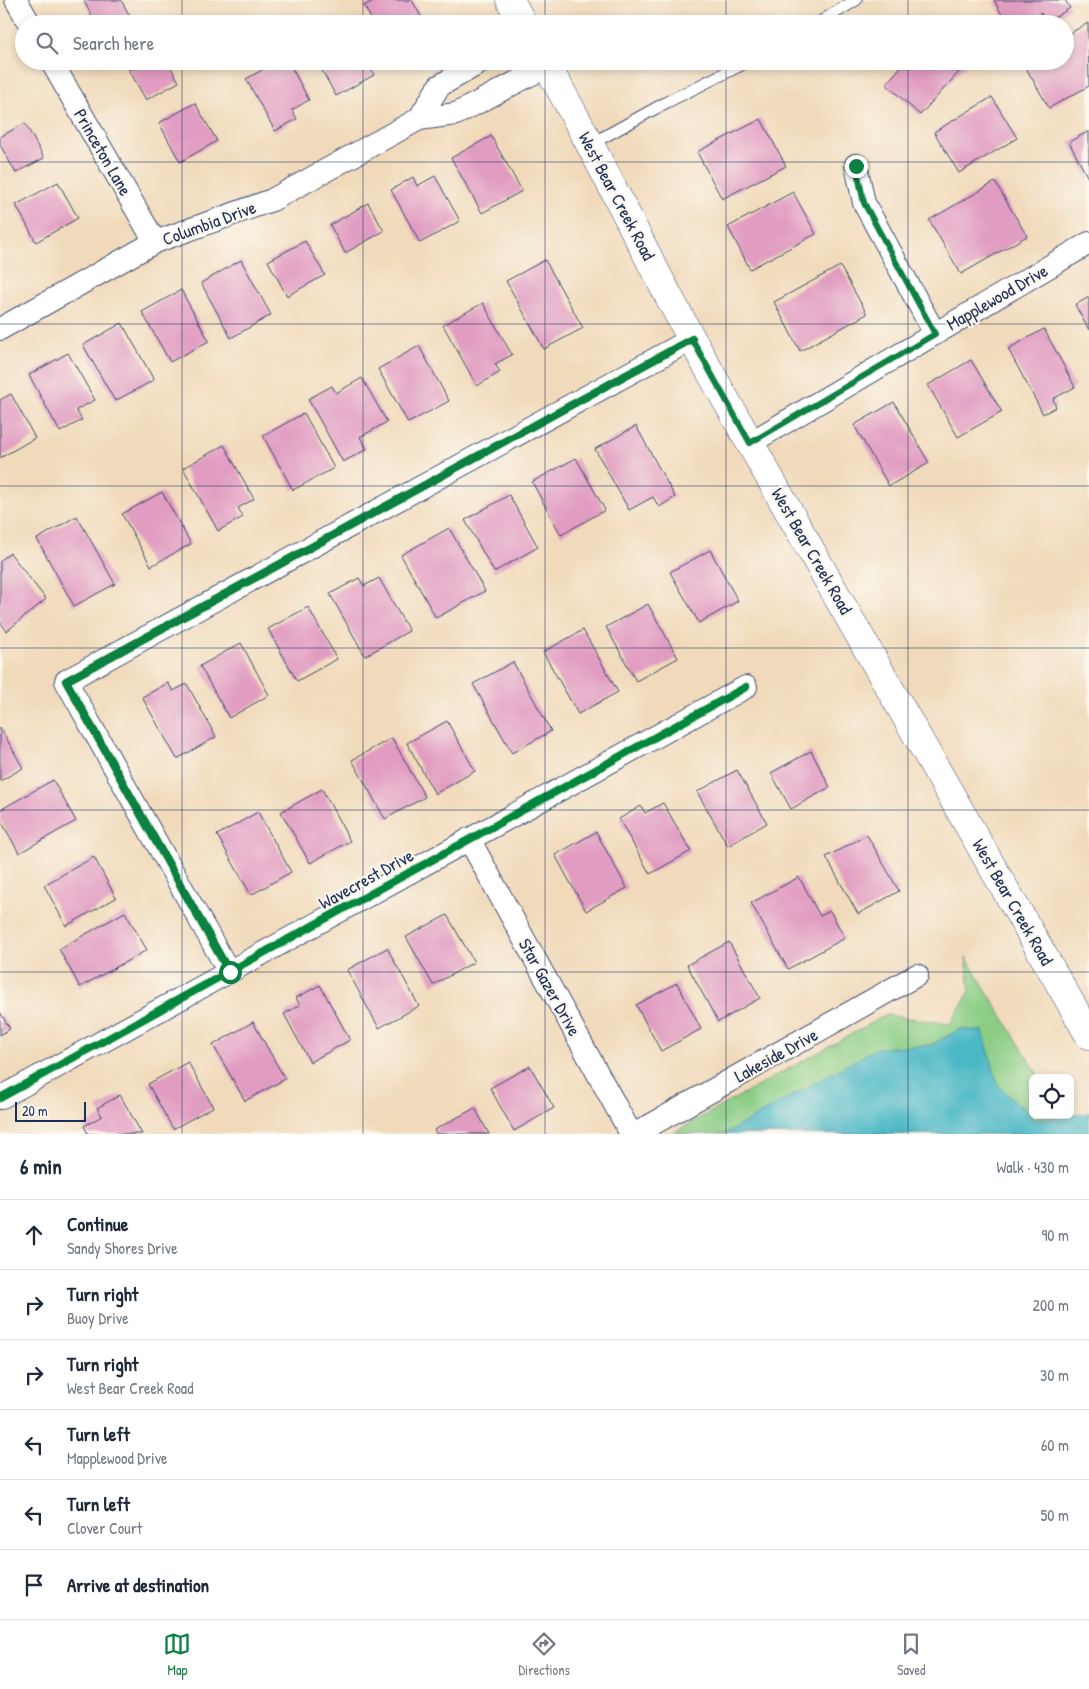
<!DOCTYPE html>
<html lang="en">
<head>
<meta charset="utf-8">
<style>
  :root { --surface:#fff; --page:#f6f6f7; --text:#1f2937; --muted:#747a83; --line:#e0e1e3; --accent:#0b8043 }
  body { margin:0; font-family:"Patrick Hand",sans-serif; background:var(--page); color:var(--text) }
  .controls { position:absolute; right:15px; bottom:15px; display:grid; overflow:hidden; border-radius:8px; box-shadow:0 2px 8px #0003 }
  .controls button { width:45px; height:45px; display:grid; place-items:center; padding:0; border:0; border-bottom:1px solid var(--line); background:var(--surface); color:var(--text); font:25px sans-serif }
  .scale { position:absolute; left:15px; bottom:12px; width:71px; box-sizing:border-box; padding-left:5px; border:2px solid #1b2f5e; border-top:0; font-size:14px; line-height:18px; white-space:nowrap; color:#1b2f5e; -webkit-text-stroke:4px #fbf7ec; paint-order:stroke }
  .stop { position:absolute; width:15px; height:15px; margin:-11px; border:4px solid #0b8043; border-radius:50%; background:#fff }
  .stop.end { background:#0b8043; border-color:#fff; box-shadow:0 1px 5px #0008 }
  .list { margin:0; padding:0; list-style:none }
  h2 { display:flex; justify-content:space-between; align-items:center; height:65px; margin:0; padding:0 20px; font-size:21px }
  h2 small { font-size:16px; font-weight:400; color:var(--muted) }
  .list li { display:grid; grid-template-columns:32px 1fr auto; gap:15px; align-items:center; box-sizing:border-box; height:70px; padding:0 20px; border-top:1px solid var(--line) }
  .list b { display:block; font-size:19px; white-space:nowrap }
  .list p { margin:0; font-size:16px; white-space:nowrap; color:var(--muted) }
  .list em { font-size:16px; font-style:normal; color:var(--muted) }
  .icon { flex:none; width:28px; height:28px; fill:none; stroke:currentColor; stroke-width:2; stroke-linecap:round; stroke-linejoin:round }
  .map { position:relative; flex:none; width:1089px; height:1134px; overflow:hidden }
  .search { position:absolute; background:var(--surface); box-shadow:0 2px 8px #0003; left:15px; right:15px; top:15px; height:55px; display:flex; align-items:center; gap:12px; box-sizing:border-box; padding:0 18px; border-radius:28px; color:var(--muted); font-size:19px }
  .sheet { height:485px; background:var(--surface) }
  nav { display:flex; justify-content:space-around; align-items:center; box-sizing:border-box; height:70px; border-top:1px solid var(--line); background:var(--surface); font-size:14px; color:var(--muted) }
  nav a { display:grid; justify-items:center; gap:2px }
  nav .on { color:var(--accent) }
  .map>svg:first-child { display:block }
  .green { fill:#8bcd85; stroke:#537e72 }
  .water { fill:#4bb8c6; stroke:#337492 }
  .building { fill:#e19cc1 }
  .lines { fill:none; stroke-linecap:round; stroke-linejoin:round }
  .lane-casing { stroke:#3b496c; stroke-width:13 }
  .street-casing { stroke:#3b496c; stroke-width:24 }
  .secondary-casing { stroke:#3b496c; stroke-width:29 }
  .lane { stroke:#fff; stroke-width:11 }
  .street { stroke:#fff; stroke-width:22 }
  .secondary { stroke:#fff; stroke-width:28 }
  .cycleway-casing { stroke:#fbf7ec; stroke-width:11 }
  .cycleway { stroke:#00873e; stroke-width:8 }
  .route { stroke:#0b8043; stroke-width:6 }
  .grid { fill:none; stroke:#1b2f5e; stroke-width:1; stroke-opacity:0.55 }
  .labels { text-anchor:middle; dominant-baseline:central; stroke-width:4.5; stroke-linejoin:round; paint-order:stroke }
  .street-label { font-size:18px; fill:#1b2f5e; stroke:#fbf7ec }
</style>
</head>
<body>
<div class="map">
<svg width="1089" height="1134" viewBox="0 0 1089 1134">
  <rect width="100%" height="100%" fill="#fbf7ec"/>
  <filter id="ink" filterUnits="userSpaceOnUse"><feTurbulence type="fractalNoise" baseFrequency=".02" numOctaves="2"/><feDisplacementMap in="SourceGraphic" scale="10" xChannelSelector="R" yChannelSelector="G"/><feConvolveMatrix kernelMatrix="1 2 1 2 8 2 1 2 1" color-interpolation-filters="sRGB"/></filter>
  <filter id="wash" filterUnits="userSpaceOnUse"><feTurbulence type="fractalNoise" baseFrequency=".0096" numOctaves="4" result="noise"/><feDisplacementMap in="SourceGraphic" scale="20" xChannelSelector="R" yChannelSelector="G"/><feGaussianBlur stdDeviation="1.12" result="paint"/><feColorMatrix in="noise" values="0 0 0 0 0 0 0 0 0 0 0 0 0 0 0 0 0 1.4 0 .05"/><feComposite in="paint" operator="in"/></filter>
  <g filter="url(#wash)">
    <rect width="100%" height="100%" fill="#f1dabb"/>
    <path class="green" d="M966,957l74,121h-7v37h30l11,19h-403l215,-119 64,9 20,-33z"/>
    <path class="water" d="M960,1029l23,2 15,54 37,35 54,-7v21h-364l152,-86 54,-3z"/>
    <g id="blocks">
      <path class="building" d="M86,0h35l11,20 -6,4h-30l-12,-23z
        M375,0h37l13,24h-51l-10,-18z
        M994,0h71l5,8 -24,15 -5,-10 -18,11h-16z
        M1088,23l1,63 -40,22 -27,-47h43v-25z
        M124,61h43l12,21 -33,18z
        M278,61h10l21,39 -17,10 5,9 -22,12 -29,-52z
        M330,61h37l7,14 -38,21 -16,-29z
        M906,61h63l-49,54 -34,-31z
        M992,97l25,41 -58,35 -25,-41z
        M195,103l22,38 -37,21 -21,-39z
        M761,119l25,47 -64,33 -25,-47z
        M25,123l19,35 -28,15 -16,-28v-8z
        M1089,131v49l-20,-38z
        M491,136l31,55 -40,22 -31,-55z
        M435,176l25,45 -40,22 -29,-53 22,-13 4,9z
        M58,182l20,36 -42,24 -20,-37z
        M995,182l32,54 -66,38 -32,-54z
        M793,192l23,42 -66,35 -22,-42z
        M368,203l16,28 -39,22 -15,-28z
        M305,241l20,34 -38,21 -19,-35z
        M241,260l30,55 -40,23 -30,-55z
        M545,260l38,68 -39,21 -38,-68z
        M840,266l27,48 -67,37 -26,-49z
        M181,290l28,51 -39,21 -28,-50z
        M1089,297v33l-14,-25z
        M483,303l29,52 -17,9 5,8 -23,14 -34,-61z
        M122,323l32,57 -39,21 -32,-56z
        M1044,329l31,58 -22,12 3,8 -13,7 -35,-65z
        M419,346l30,55 -41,22 -30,-54z
        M68,353l27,47 -19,10 6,10 -22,12 -31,-57z
        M971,360l31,52 -44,25 -30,-52z
        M362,378l25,44 -27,15 7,12 -24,13 -35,-63 24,-13 4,7z
        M11,394l24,44 -35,20v-58z
        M894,402l35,61 -40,23 -35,-61z
        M304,413l30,55 -41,22 -30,-54z
        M636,426l39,71 -16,10 -6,-10 -24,13 -34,-61z
        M224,445l30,54 -16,9 5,9 -25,14 -35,-63z
        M576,458l29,52 -44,25 -29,-53z
        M162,492l29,52 -40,22 -29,-52z
        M509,495l29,52 -44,25 -29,-52z
        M77,516l38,68 -41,22 -37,-67z
        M449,528l36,63 -49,27 -35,-63z
        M710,550l28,51 -39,22 -29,-51z
        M10,553l36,46 -39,32 -7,-9v-61z
        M359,578l5,8 15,-8 30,53 -44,25 -35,-62z
        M648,604l30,54 -42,23 -30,-54z
        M308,607l29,52 -40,22 -29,-52z
        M583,630l35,62 -40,22 -35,-62z
        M241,643l28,52 -40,23 -29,-52z
        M513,662l38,69 -39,22 -39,-69z
        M168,683l5,8 14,-7 29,53 -39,22 -35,-62z
        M447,721l28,50 -40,23 -28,-51z
        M0,727l23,41 -23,13z
        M392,738l33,59 -40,22 -33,-59z
        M811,751l19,36 -39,22 -20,-36z
        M737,770l30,53 -39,23 -31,-54z
        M53,780l23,41 -57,32 -19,-34v-9z
        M322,789l28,52 -40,22 -29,-51z
        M663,803l28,48 -41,23 -31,-55 22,-13 4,7z
        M258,812l33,60 -40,23 -34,-60z
        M596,832l31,56 -41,23 -31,-56z
        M867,835l32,56 -41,23 -32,-57z
        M94,857l22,41 -50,28 -22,-41z
        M799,877l21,39 10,-5 15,27 -57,31 -37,-66z
        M125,912l22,38 -67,37 -21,-38z
        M447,915l27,47 -41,23 -27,-48z
        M729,942l31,56 -42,24 -31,-57z
        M387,948l32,58 -40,22 -32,-58z
        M677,983l24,46 -40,22 -25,-46z
        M320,985l30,55 -40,22 -26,-48 16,-9 -4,-7z
        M0,1012l10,17 -10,6z
        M253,1022l32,57 -40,22 -32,-56z
        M188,1062l25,45 -40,22 -25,-45z
        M530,1066l24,42 -40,23 -24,-43z
        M120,1095l22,39h-54l-4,-8 18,-10 -5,-8z
        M475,1108l14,26h-53l-2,-4z"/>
    </g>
  </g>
  <g filter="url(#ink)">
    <use href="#blocks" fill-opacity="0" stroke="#3b496c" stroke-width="1"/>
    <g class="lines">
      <defs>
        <path id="lane" d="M817,24l39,-24
          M591,144l76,-42 82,-41"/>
        <path id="street" d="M16,0l14,24
          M51,61l104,181
          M419,119l20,-33 44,-25
          M856,165l8,38 71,131
          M0,329l155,-87 117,-42 147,-81 37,-5 91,-48
          M750,443l339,-200
          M469,839l162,295
          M229,972l-163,-291 626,-342
          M0,1098l746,-411
          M635,1134l282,-159"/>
        <path id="secondary" d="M510,0l13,24
          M544,61c54,92 98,189 150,282 129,232 263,462 395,692"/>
      </defs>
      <use href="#lane" class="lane-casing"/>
      <use href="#street" class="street-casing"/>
      <use href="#secondary" class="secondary-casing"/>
      <use href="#lane" class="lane"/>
      <use href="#street" class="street"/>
      <use href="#secondary" class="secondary"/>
      <defs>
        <path id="cycleway" d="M229,972l-163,-291 626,-342
          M0,1098l746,-411"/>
      </defs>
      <use href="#cycleway" class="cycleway-casing"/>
      <use href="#cycleway" class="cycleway"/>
    </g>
  </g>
  <g class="lines" filter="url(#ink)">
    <path class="route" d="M230,972l-164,-291 626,-342 58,104 185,-109 -71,-131 -8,-37"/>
  </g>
  <path class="grid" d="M182,0v24M363,0v24M545,0v24M726,0v24M908,0v24M182,61v1073M363,61v1073M545,61v1073M726,61v1073M908,61v1073M0,162h1089M0,324h1089M0,486h1089M0,648h1089M0,810h1089M0,972h1089"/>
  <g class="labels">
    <g class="street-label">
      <text transform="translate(103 152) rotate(60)">Princeton Lane</text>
      <text transform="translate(617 196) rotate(62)">West Bear Creek Road</text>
      <text transform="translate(209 223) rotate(-20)">Columbia Drive</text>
      <text transform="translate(997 297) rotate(-30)">Mapplewood Drive</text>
      <text transform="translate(812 551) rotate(60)">West Bear Creek Road</text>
      <text transform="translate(366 879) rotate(-29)">Wavecrest Drive</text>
      <text transform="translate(1013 902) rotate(60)">West Bear Creek Road</text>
      <text transform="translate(550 987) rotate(61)">Star Gazer Drive</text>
      <text transform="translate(776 1055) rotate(-29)">Lakeside Drive</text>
    </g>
  </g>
</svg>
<div class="controls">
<button><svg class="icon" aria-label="locate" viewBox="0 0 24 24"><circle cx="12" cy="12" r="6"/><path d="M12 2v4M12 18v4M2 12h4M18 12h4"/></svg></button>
</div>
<div class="scale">20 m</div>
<div class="stop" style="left:230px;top:972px"></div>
<div class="stop end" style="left:856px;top:166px"></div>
<div class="search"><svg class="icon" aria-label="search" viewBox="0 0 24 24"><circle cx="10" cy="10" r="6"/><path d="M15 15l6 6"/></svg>Search here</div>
</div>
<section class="sheet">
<h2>6 min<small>Walk · 430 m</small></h2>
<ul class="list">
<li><svg class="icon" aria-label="ahead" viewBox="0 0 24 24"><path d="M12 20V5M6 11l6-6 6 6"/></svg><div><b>Continue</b><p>Sandy Shores Drive</p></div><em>90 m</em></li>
<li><svg class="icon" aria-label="right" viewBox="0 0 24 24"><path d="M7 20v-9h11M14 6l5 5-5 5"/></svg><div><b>Turn right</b><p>Buoy Drive</p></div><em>200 m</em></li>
<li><svg class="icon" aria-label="right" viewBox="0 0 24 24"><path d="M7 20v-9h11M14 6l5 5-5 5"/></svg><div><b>Turn right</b><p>West Bear Creek Road</p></div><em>30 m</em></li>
<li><svg class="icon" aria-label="left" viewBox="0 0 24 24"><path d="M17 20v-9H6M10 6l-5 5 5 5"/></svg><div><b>Turn left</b><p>Mapplewood Drive</p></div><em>60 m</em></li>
<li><svg class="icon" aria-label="left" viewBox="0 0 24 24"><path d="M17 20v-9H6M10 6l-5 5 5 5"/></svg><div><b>Turn left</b><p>Clover Court</p></div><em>50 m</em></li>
<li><svg class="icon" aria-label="arrive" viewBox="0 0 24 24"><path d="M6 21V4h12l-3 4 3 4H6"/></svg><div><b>Arrive at destination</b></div></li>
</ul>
</section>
<nav>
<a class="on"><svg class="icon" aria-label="map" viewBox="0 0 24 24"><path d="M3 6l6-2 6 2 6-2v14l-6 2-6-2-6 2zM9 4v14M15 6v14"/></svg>Map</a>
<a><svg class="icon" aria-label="directions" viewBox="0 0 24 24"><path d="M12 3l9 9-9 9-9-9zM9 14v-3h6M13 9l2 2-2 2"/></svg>Directions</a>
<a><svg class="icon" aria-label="saved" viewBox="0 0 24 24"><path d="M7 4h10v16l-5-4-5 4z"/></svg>Saved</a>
</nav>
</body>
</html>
